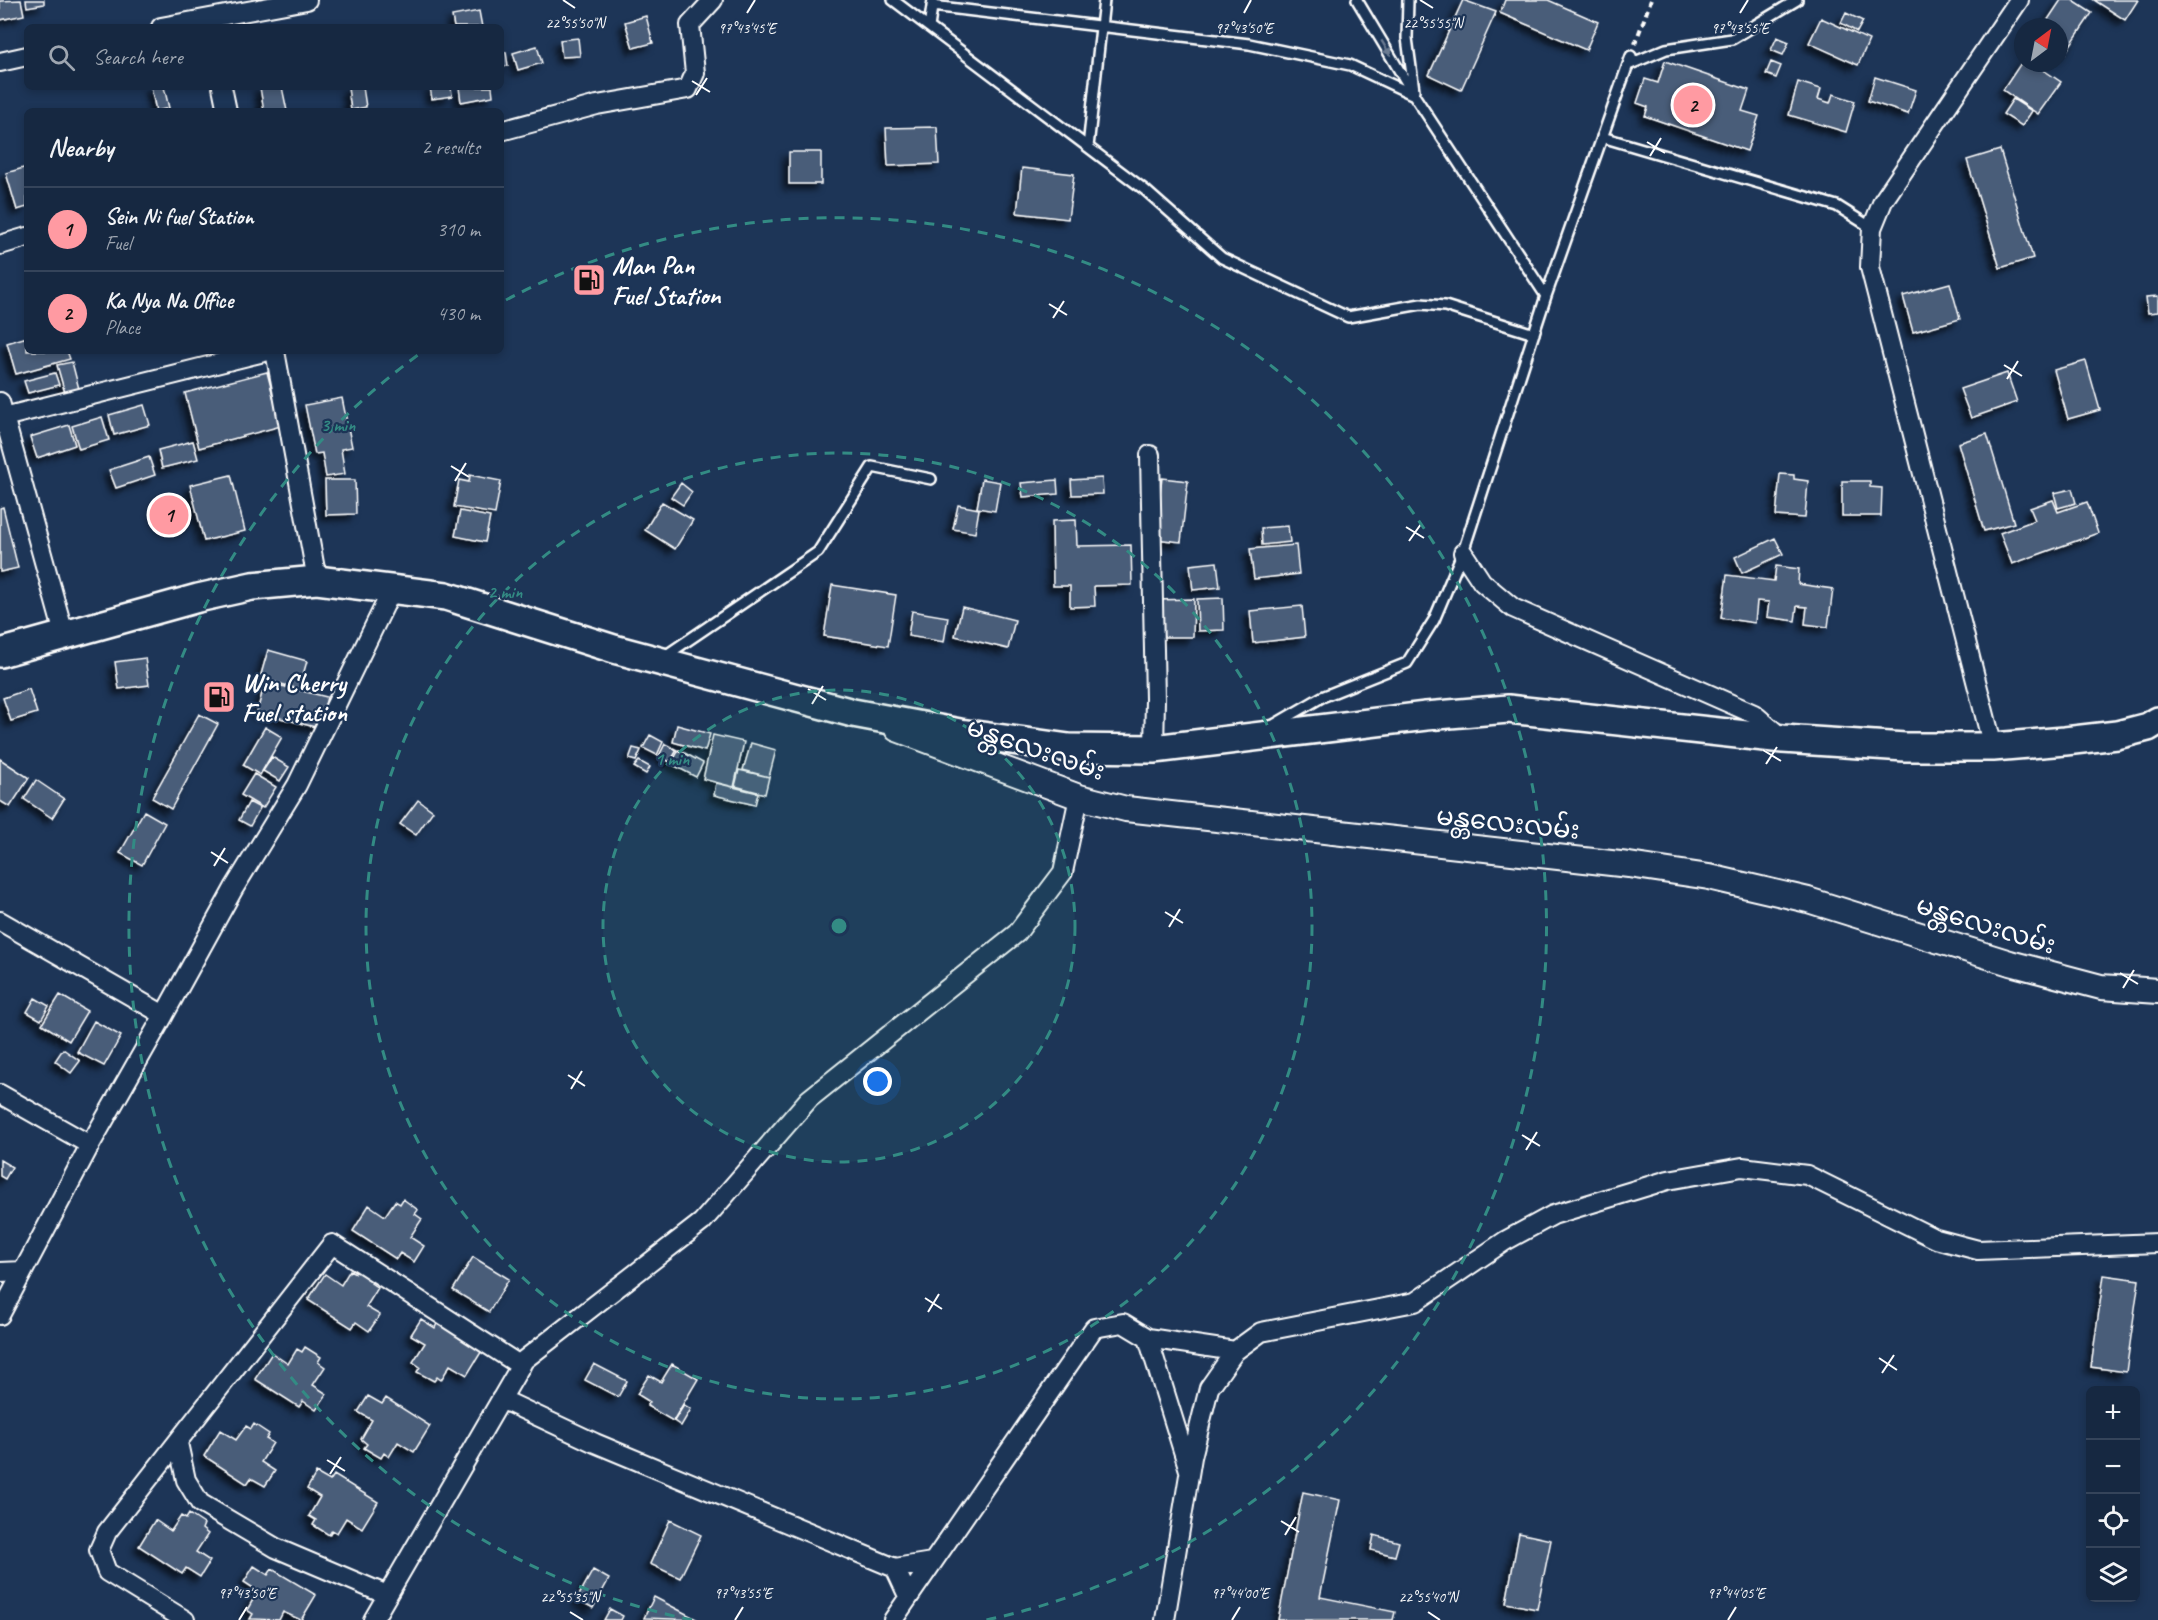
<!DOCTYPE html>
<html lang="en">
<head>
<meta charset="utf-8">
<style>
  :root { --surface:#162841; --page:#23344c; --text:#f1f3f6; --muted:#9ea6b1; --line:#35445a; --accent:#ff9aa2 }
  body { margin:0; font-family:Caveat,"Noto Sans Myanmar",sans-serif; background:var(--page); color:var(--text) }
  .controls { position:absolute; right:18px; bottom:18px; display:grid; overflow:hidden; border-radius:9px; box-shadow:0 3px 9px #0003 }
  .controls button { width:54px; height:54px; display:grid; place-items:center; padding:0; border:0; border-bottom:2px solid var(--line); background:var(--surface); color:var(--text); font:30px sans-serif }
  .compass { position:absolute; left:2014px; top:18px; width:54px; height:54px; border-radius:50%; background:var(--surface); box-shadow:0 3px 9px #0003; rotate:32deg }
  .you { position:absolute; left:878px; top:1082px; width:21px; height:21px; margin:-15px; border:4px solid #fff; border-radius:50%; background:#1a73e8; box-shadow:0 0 0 9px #1a73e833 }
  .badge { display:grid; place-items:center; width:39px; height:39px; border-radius:50%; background:var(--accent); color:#111; font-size:20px; font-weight:700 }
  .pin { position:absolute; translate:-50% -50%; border:3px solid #fff; box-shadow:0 2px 6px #0006 }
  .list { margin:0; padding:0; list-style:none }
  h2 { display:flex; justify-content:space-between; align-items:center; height:78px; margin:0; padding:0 24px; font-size:26px }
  h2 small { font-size:20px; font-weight:400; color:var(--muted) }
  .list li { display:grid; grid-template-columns:39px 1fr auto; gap:18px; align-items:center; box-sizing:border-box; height:84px; padding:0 24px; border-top:2px solid var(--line) }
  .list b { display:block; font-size:22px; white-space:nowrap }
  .list p { margin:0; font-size:20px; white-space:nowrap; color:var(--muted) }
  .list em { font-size:20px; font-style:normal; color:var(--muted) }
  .icon { flex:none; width:33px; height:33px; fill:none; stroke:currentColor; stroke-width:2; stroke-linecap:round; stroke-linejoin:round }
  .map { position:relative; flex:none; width:2158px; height:1620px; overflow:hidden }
  .search { position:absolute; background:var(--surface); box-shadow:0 3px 9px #0003; left:24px; top:24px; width:480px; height:66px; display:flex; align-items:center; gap:15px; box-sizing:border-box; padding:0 21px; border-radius:9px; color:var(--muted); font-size:22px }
  .panel { position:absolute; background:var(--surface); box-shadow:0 3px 9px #0003; left:24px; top:108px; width:480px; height:246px; border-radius:9px }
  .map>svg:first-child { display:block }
  .building { fill:#4a5d79; stroke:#fff; stroke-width:1.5; filter:url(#shadow) }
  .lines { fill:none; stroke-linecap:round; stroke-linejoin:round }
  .service-casing { stroke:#fff; stroke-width:14 }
  .minor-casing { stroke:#fff; stroke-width:22 }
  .secondary-casing { stroke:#fff; stroke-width:28 }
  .primary-casing { stroke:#fff; stroke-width:32 }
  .path { stroke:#fff; stroke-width:4; stroke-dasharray:6 4.5; stroke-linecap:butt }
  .service { stroke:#1d3557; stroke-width:9 }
  .minor { stroke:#1d3557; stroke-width:18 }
  .secondary { stroke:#1d3557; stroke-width:24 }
  .primary { stroke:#1d3557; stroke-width:27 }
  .oneway { fill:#6c7c92 }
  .ticks { fill:none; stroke:#fff; stroke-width:2 }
  .ring { fill:none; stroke:#338b84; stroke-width:3; stroke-dasharray:10 8 }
  .labels { text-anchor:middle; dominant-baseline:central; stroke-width:4.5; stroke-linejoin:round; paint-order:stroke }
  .poi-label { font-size:26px; font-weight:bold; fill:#fff; stroke:#1d3557; text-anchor:start }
  .street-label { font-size:26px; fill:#fff; stroke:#1d3557 }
  .ticks-label { font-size:15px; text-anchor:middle; fill:#fff; stroke:#1d3557; stroke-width:4.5; stroke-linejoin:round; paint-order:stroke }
  .centre { fill:#338b84; stroke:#1d3557; stroke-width:3 }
  .ring-label { font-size:18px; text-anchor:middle; font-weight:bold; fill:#338b84; stroke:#1d3557; stroke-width:4.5; stroke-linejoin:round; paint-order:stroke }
</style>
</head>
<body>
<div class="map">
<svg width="2158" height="1620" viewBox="0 0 2158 1620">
  <defs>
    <filter id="shadow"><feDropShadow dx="-5.5" dy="5.5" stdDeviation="3" flood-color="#0009"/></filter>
  </defs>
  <rect width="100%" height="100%" fill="#1d3557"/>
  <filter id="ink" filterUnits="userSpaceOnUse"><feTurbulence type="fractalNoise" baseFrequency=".0167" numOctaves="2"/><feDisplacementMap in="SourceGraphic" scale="12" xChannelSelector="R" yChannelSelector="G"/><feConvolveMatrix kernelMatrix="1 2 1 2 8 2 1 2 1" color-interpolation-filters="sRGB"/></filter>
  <g filter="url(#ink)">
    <path class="building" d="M21,0l3,15 -24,5v-19z
      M26,0h18v4l-17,3z
      M1463,0l33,12 -35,78 -32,-15z
      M1505,0h43l50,22 -12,28 -86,-37z
      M2061,0h11l20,13 -27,40 -6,-4v-22h-16z
      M2094,0h44l-13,20z
      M479,11l3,16h-28l-2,-11z
      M1846,13l17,8 -6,11 -16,-9z
      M646,16l7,27 -20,5 -8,-26z
      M232,18l1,9h-13l-1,-7z
      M1821,18l48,22 -11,25 -49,-22z
      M1777,37l12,5 -6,13 -12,-5z
      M578,38l2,18 -18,1 -2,-17z
      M537,46l5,17 -24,7 -5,-17z
      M506,52l2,14 -7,1v-14z
      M2023,60v3h10l28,19 -23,32 -35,-24z
      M1665,61l84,29 -7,21 17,5 -12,35 -102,-35 3,-9 -11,-4 8,-24 13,4z
      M1771,62l10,4 -5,12 -10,-4z
      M1875,77l41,13 -8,24 -40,-13z
      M1798,82l23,7 -3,10 12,4 3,-9 22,7 -9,31 -57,-17z
      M151,87h13l5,21 -13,3z
      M260,87h22l5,24h-23z
      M348,87h15l3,20 -15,3z
      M430,87h21l1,9 -20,3z
      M459,87h33l1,9 -32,6z
      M2013,99l19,12 -10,15 -19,-12z
      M937,127l2,37 -51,2 -2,-38z
      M2000,150l33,108 -33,10 -33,-108z
      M789,152h32v32h-32z
      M27,167v40l-10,3 -11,-37z
      M1022,168l52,6 -6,45 -51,-6z
      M1950,283l10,36 -47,13 -10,-36z
      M2158,296v16l-10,1 -2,-16z
      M27,337v14h40l3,8 -54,15 -9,-31z
      M2086,361l14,49 -32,9 -14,-49z
      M72,362l7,27 -14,4 -8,-28z
      M267,372l14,54 -82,22 -14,-55z
      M55,373l4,12 -31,8 -4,-12z
      M2007,373l10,29 -46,16 -11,-29z
      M342,398l10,49 -11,2 4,25 -19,3 -4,-24 -7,1 -10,-49z
      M144,405l6,20 -36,10 -5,-20z
      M102,417l7,23 -30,9 -7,-23z
      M69,425l6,20 -38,13 -7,-21z
      M1987,434l27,89 -30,8 -26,-88z
      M193,441l5,18 -36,9 -4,-18z
      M149,457l6,18 -39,13 -7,-18z
      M1780,474l14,1v4l14,2 -3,37 -29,-2z
      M231,475l14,56 -41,10 -14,-56z
      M470,475l31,6 -6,33 -41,-7 5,-27 10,2z
      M1102,478l1,16 -31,1 -1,-15z
      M1162,478l26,3 -7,61 -26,-3z
      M982,479l18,3 -5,29 -18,-3z
      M325,480h30l1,34 -30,1z
      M1057,480l1,14 -35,3 -2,-14z
      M1842,481h28v6l12,1 -1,28h-39z
      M681,483l11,9 -9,13 -12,-8z
      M2072,489l4,14 -18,5 -4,-15z
      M2053,500l5,12 29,-10 11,31 -86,31 -12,-31 35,-13 -5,-12z
      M662,502l31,18 -18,29 -30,-19z
      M958,505l21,4 -4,24 -22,-4z
      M3,507l15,61 -18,4v-64z
      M460,511l30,6 -5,25 -30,-6z
      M1076,520l1,26 54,-1 1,40 -38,1 1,20 -25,1v-21h-17l-1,-65z
      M1288,526l2,16 -28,3 -1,-17z
      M1775,538l8,16 -41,19 -7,-16z
      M1296,545l3,29 -45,5 -4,-30z
      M1217,562l3,25 -27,3 -3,-25z
      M1776,566l23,3 -1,15 35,5 -5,38 -23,-3 2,-17 -10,-1 -2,15 -28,-4 2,-15 -12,-1 -2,22 -34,-5 6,-43 47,6z
      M832,585l64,10 -8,51 -64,-10z
      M1223,598l1,32 -26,1 -1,-32z
      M1194,599l-1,38h-36l-1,-37z
      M1302,606l3,31 -52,6 -3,-32z
      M962,607l53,13 -7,29 -53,-13z
      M912,611l36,6 -4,25 -36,-6z
      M268,650l39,11 -8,28 -39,-11z
      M145,658l4,27 -30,4 -4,-27z
      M265,682l62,15 -8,31 -62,-16z
      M29,689l8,24 -26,8 -8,-23z
      M199,714l19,10 -47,85 -19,-11z
      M677,725l33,9 -5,17 -32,-9z
      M265,727l17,10 -22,38 -17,-10z
      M650,735l13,7 -6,13 -14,-7z
      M713,735l31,7 -10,45 -31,-8z
      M751,743l25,7 -7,27 -26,-7z
      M665,744l12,6 -7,12 -11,-6z
      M633,748l8,2 -5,11 -7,-2z
      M679,750l24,13 -7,14 -25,-13z
      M272,757l17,10 -9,14 -17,-10z
      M0,759l29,19 -19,29 -10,-6z
      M639,761l11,6 -4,7 -12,-7z
      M739,770l30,7 -4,17 -30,-8z
      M254,774l22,13 -13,21 -22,-13z
      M36,780l28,19 -12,19 -28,-19z
      M716,783l42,10 -3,12 -41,-10z
      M418,800l15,11 -17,24 -16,-11z
      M249,802l11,6 -10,18 -11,-6z
      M144,811l21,12 -23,42 -22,-12z
      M60,995l27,16 -18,30 -27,-17z
      M35,998l14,8 -8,14 -14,-8z
      M94,1021l27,15 -17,30 -27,-14z
      M63,1049l17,12 -9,12 -16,-12z
      M0,1160l12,7 -7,12 -5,-3z
      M403,1199l15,11 -3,4 7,5 -12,18 14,9 -10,16 -14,-9 -4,6 -43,-28 16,-26 16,11 10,-15 5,3z
      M473,1257l36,22 -20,33 -36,-22z
      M358,1269l16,10 -3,4 7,5 -12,19 14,8 -11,16 -13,-9 -4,6 -44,-28 17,-26 16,11 9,-15 5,3z
      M2104,1275l35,5 -13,92 -35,-5z
      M421,1319l14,9 3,-7 45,28 -16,26 -17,-10 -9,15 -4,-3 -3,4 -17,-9 3,-5 -7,-5 12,-19 -14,-8z
      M305,1347l16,10 -3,5 7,5 -12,18 14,9 -11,16 -13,-9 -4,6 -44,-28 17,-26 16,11 9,-15 5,3z
      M594,1364l33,17 -9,16 -33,-17z
      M672,1364l26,15 -25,42 -26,-15 3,-4 -13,-8 12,-19 12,7z
      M368,1396l14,8 4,-6 44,28 -16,26 -16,-10 -9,15 -5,-4 -3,5 -17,-10 3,-4 -6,-5 11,-19 -14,-8z
      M684,1405l7,4 -10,17 -7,-5z
      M254,1424l15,10 -3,5 7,4 -12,19 14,9 -10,15 -14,-8 -4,6 -43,-28 16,-26 16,10 10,-14 5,3z
      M316,1473l14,8 4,-6 44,27 -16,26 -16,-10 -9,15 -5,-3 -3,5 -16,-10 3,-5 -7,-4 11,-19 -13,-8z
      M1303,1492l37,8 -20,97 75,15 -2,8h-115z
      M189,1514l15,10 -2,5 6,5 -12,18 14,9 -10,16 -14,-9 -4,6 -43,-28 16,-26 16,11 10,-15 5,3z
      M670,1520l31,15 -21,43 -30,-14z
      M1519,1533l32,7 -14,69 -31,-6z
      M1374,1535l25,7 -4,14 -24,-6z
      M254,1566l14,9 4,-6 44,26 -15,25 -18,-8 -4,8 -29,-1 3,-5 -6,-4 11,-19 -14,-9z
      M593,1570l16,9 -16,29 -16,-9z
      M654,1597l44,23 -54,-2z
      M610,1609l13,7 -2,4h-17z"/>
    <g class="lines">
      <defs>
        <path id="service" d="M893,0l252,190 77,68 126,59 73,-13 24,2 89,28
          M1408,0l-1,38 7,52
          M932,6l317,38 101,21 64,30
          M929,27l4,-27
          M1628,65l38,-16 66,-10 65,-39
          M1602,137l235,69 35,22
          M1088,147l16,-147
          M1546,296l85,-240
          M665,656l153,-104 54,-85 59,12
          M1272,726l50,-29 85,-34 27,-43 30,-71 82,-253 -132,-201 -57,-95"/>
        <path id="minor" d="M161,27l146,-27
          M0,62l27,-6
          M222,87l5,24
          M501,131l96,-26 91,-16 7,-16 -5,-48 23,-25
          M0,245l27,-8
          M275,351l42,229
          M0,402l64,232
          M4,417l264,-66
          M1150,455l5,244 -1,50
          M1463,553l19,29 31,26 241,106 29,25
          M1993,747l-123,-480 2,-39 11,-27 136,-201
          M0,921l164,94 -74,130
          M164,1015l70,-127 63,-103 96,-197
          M0,1094l90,51 -90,170
          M0,1272l23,-1
          M1148,1338l87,13
          M501,1399l94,44 300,125 13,28
          M178,1443l8,37 14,23 76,45 111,47
          M895,1568l37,-6
          M185,1620l-78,-48 -8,-22 8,-18 225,-288 189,122
          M373,1620l151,-260 178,-138 107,-123 208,-166 46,-61 16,-75
          M893,1620l201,-292 29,-5 25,15 41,132
          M1165,1620l27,-163 17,-69 26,-37 26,-19 154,-30 90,-61 48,-26 115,-35 74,-13 65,8 129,64 42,11 180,-7"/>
        <path id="secondary" d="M897,729l182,68 47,12 503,56 80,12 99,23 202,63 91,24 57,4"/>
        <path id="primary" d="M0,653l198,-55 54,-12 65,-6 129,16 168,53 239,64 107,20 109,15 85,1 272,-33 82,-7 275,30 122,8h88l72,-6 52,-6 31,-8 10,-6"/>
      </defs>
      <use href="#service" class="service-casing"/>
      <use href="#minor" class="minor-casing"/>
      <use href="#secondary" class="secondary-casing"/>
      <use href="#primary" class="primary-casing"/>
      <path class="path" d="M1635,44l16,-44"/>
      <use href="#service" class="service"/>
      <use href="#minor" class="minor"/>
      <use href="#secondary" class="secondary"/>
      <use href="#primary" class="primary"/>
    </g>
    <defs><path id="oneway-solid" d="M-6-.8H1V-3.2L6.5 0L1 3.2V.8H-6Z" transform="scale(1.5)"/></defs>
    <use class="oneway" href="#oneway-solid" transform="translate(1386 48) rotate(59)"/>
  </g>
  <path class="ticks" d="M563,0l12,8M1420,0l13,8M747,13l8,-13M1244,13l7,-13M1740,13l8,-13M692,81l18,11M696,95l11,-17M1647,142l18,11M1650,156l11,-18M1049,304l18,11M1053,318l11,-17M2004,365l18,11M2007,379l11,-18M451,466l18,11M455,481l11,-18M1406,527l18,11M1409,541l12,-17M808,689l18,11M812,704l11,-18M1763,750l18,11M1766,764l11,-17M211,852l17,11M214,866l11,-18M1165,912l18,11M1169,927l11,-18M2120,973l18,11M2123,988l11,-18M568,1075l17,11M571,1089l11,-18M1522,1135l18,11M1526,1150l11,-18M925,1298l17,11M928,1312l11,-18M1879,1358l18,12M1882,1373l12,-18M327,1460l18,11M330,1474l11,-17M1281,1521l18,11M1285,1535l11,-18M570,1612l13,8M1428,1612l12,8M239,1620l8,-13M735,1620l8,-13M1232,1620l8,-13M1728,1620l8,-13"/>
  <circle cx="839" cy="926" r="236" fill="#338b84" fill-opacity=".12"/>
  <g class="ring">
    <circle cx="839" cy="926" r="236"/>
    <circle cx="839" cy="926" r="473"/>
    <path d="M692 1620A709 709 0 0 1 422 352M506 300A709 709 0 1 1 986 1620"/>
  </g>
  <defs>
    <symbol id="fuel-square" viewBox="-11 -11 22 22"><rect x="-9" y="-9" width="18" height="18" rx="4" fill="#ff9aa2" stroke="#1d3557"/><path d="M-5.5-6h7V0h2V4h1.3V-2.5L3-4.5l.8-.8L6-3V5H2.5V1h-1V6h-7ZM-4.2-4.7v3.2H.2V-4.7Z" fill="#111"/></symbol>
  </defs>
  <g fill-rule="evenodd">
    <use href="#fuel-square" x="570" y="261" width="38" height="38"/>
    <use href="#fuel-square" x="200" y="678" width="38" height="38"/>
  </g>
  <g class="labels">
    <g class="poi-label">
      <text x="612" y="265">Man Pan<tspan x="612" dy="30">Fuel Station</tspan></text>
      <text x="242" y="682">Win Cherry<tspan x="242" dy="30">Fuel station</tspan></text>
    </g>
    <g class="street-label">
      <text transform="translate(1036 749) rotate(19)">မန္တလေးလမ်း</text>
      <text transform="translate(1508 823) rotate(6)">မန္တလေးလမ်း</text>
      <text transform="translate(1986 925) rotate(17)">မန္တလေးလမ်း</text>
    </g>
  </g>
  <g class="ticks-label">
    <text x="575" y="28">22°55'50"N</text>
    <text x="1433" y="28">22°55'55"N</text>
    <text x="747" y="33">97°43'45"E</text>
    <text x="1244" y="33">97°43'50"E</text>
    <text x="1740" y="33">97°43'55"E</text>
    <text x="247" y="1598">97°43'50"E</text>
    <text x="743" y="1598">97°43'55"E</text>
    <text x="1240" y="1598">97°44'00"E</text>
    <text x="1736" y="1598">97°44'05"E</text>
    <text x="570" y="1602">22°55'35"N</text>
    <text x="1428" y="1602">22°55'40"N</text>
  </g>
  <circle cx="839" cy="926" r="9" class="centre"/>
  <g class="ring-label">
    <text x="338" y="431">3 min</text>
    <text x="505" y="598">2 min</text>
    <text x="672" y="765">1 min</text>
  </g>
</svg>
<div class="controls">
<button>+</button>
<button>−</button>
<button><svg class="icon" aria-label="locate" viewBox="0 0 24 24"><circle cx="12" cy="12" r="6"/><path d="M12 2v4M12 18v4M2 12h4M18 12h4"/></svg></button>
<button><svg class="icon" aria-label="layers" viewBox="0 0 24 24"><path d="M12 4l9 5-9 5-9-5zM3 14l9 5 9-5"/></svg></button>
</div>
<svg class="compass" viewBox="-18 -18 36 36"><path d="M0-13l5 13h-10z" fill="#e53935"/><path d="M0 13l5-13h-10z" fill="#9ea6b1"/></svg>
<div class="you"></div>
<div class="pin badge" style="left:169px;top:515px">1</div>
<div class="pin badge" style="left:1693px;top:105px">2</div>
<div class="search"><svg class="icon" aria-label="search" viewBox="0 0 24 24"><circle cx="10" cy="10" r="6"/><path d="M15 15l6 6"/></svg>Search here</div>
<section class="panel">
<h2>Nearby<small>2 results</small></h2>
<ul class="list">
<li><span class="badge">1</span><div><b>Sein Ni fuel Station</b><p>Fuel</p></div><em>310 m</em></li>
<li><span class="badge">2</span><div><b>Ka Nya Na Office</b><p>Place</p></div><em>430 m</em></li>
</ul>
</section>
</div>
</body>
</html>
